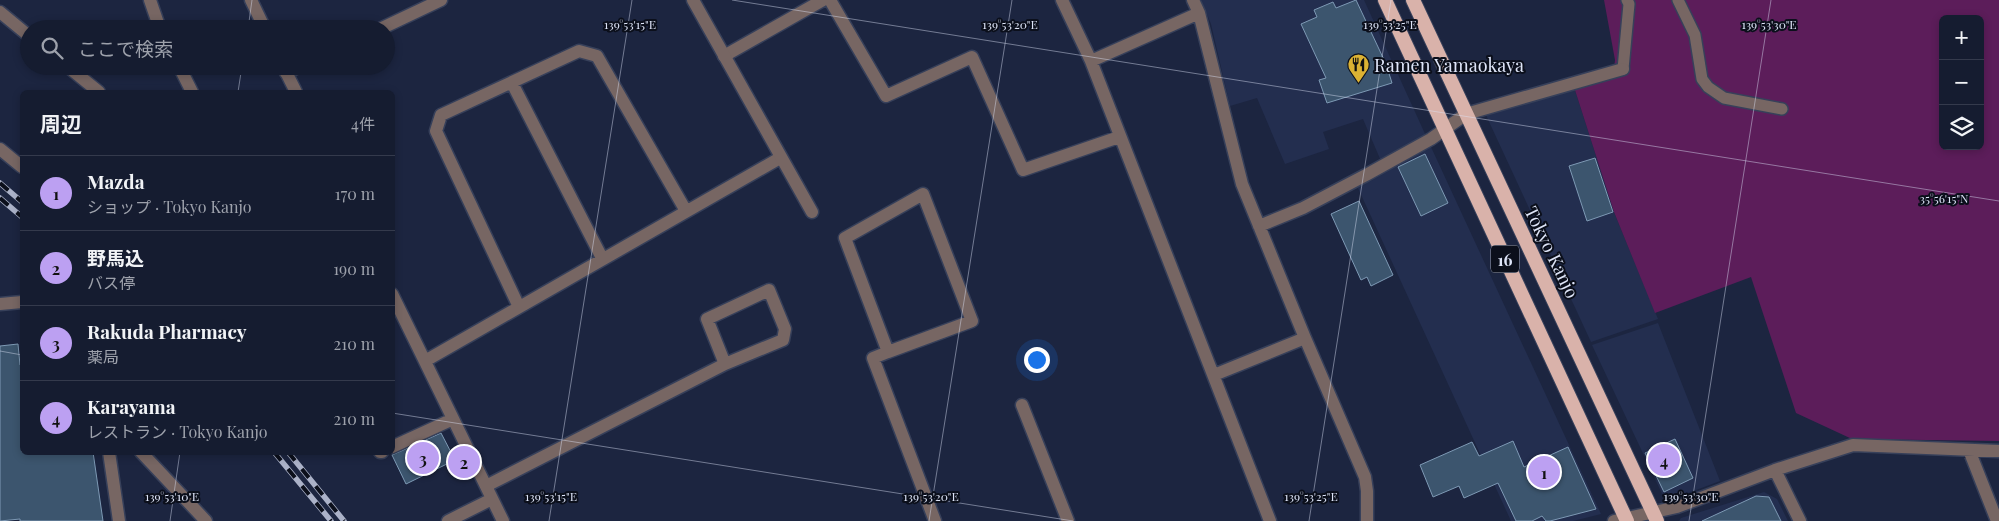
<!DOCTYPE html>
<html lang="ja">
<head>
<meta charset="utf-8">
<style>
  :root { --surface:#151c30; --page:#22293c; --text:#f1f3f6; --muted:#9da1ab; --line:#343a4c; --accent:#bca0f2 }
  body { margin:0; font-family:"Playfair Display","Noto Sans JP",serif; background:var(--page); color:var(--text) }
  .controls { position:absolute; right:15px; top:15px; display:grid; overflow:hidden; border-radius:8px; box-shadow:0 2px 8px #0003 }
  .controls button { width:45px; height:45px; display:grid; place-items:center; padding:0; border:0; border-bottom:1px solid var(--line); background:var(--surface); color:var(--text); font:25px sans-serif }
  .you { position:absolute; left:1036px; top:359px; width:18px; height:18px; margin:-12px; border:4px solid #fff; border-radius:50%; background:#1a73e8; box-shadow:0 0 0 8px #1a73e833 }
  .badge { display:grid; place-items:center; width:32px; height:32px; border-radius:50%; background:var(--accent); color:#111; font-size:16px; font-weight:700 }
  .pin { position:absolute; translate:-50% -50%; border:2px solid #fff; box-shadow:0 1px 5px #0006 }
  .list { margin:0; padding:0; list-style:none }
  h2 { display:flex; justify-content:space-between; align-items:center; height:65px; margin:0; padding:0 20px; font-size:21px }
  h2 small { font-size:16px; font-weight:400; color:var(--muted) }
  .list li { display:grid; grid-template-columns:32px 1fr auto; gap:15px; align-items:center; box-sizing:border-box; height:75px; padding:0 20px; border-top:1px solid var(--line) }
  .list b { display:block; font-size:19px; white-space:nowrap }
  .list p { margin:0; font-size:16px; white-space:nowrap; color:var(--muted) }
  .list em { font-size:16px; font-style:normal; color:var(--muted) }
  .icon { flex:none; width:28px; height:28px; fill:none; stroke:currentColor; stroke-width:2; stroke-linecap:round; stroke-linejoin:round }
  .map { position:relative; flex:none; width:1999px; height:521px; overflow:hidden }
  .search { position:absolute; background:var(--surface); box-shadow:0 2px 8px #0003; left:20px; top:20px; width:375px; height:55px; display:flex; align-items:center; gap:12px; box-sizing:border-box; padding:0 18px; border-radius:28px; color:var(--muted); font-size:19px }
  .panel { position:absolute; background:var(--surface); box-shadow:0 2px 8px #0003; left:20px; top:90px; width:375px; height:365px; border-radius:8px }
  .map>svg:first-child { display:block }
  .built { fill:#232e4f }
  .green { fill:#5c1d5a; fill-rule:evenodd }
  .building { fill:#3c556e; stroke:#7e9ab5 }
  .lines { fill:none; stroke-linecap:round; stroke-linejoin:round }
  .service-casing { stroke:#37405a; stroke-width:14 }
  .minor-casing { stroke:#37405a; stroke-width:15 }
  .tertiary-casing { stroke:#37405a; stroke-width:15 }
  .trunk-casing { stroke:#37405a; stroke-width:16 }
  .service { stroke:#776663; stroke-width:11 }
  .minor { stroke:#776663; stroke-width:12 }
  .tertiary { stroke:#776663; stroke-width:12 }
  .trunk { stroke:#d9b2aa; stroke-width:14 }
  .rail-casing { stroke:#abb2c8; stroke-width:5.5 }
  .rail { stroke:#0b0f1b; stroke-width:4; stroke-dasharray:11; stroke-linecap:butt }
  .ticks { fill:none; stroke:#dee5f8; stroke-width:1; stroke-opacity:0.45 }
  .labels { text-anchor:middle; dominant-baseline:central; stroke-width:4; stroke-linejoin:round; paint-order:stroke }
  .shield { fill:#0b0f1b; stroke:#9fa5b6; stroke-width:1 }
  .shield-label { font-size:16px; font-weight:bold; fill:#dee5f8 }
  .poi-label { font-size:18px; fill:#dee5f8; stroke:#0b0f1b; text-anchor:start }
  .street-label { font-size:18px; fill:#dee5f8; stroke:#0b0f1b }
  .ticks-label { font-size:12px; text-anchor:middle; fill:#dee5f8; stroke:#0b0f1b; stroke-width:4; stroke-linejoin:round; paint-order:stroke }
</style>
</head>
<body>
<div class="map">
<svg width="1999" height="521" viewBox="0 0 1999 521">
  <rect width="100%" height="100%" fill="#1c2540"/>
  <path class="built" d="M1201,0h163l62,136 -45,25 -18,-42 -40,13 6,17 -44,15 -28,-66 -27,8 -19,-82z
    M1574,87l40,125 44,107 -67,23 -106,-229z
    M1431,147l31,67 139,300 -28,7h-62l-153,-333z
    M1658,323l62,158 -48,18 -8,-1 -72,-153z
    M1764,492l13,7 11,22h-109l2,-3z"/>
  <path class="green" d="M1604,0h395v441l-147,-2 -56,-26 -45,-136 -96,36 -41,-101 -40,-125 40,-18 1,-9zM1943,19h37v127h-37z"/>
  <path class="building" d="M1356,0l30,64 6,19 -65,20 -8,-23 7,-2 -25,-54 16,-7 -3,-7 19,-8 3,6z
    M1425,154l23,49 -27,13 -23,-49z
    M1595,158l18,54 -26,9 -18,-55z
    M1359,201l34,74 -22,11 -4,-9 -6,3 -30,-66z
    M18,344l2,21h2v87h71l10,69h-83v-2l-20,2v-175z
    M441,433l14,27 -49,24 -14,-29z
    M1675,439l18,39 -29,14 -19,-39z
    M1513,441l11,26 44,-20 28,62 -46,12h-4l-4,-5 -10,5h-16l-18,-38 -34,15 -5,-12 -26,11 -13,-32 52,-23 7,14z
    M1756,496l13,1 12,24h-79z"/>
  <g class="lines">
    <defs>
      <path id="service" d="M1678,0l17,35 7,44 6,8 16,11 58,11
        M1623,69l6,-65 -2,-4"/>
      <path id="minor" d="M150,0l10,29
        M251,0l14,29
        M830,0l56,96 86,-39 51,113 96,-33
        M1062,0l29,61 179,460
        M1193,0l6,13 43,171 63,154 60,139 2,14v30
        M0,12l29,24
        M380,29l61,-29
        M724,56l99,-56
        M1091,61l108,-48
        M67,66l32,26
        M179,66l13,26
        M283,66l13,26
        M286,73l14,-7
        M512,83l90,175
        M0,149l22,18
        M923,194l49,127 -84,31 -43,-114z
        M1259,226l44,-18 63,-33 65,-36 35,-25 157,-45
        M392,294l111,227
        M0,304l22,-2
        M519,307l-83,-176 5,-16 138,-64 18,5 89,155
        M888,352l-15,6 62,163
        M425,361l355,-203
        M1214,375l91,-37
        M1022,405l46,116
        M392,447l61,-28
        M1969,450l28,71
        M109,452l10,69
        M141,452l65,69
        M380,452h2
        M1775,470l25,51
        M486,486l239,-122 58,-24 2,-11 -16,-39 -62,29 18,45
        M448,521l44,-22
        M1614,521l63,-14 98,-37 78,-25 146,6"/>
      <path id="tertiary" d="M693,0l119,212"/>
      <path id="trunk" d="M1385,0l242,521
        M1413,0l244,521"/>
    </defs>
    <use href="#service" class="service-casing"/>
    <use href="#minor" class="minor-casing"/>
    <use href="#tertiary" class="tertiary-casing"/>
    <use href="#trunk" class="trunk-casing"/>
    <use href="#service" class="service"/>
    <use href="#minor" class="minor"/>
    <use href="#tertiary" class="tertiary"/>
    <use href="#trunk" class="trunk"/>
    <defs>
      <path id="rail" d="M0,183l22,19
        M0,198l22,19
        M274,452l57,69
        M288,452l56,69"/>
    </defs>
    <use href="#rail" class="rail-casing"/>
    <use href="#rail" class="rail"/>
  </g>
  <path class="ticks" d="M732,0l1267,201M248,29l4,-29M238,92l4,-26M0,351l22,4M392,413l681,108M170,521l10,-69M549,521l83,-521M929,521l83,-521M1309,521l82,-521M1689,521l82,-521"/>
  <defs>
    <symbol id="restaurant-pin" viewBox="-11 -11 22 30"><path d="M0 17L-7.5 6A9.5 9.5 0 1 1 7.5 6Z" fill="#dcb233" stroke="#0b0f1b"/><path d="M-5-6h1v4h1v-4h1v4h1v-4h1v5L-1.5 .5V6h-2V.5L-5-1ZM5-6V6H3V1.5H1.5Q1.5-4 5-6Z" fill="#111"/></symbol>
  </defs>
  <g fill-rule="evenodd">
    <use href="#restaurant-pin" x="1346" y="52" width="25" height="34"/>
  </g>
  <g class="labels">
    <rect class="shield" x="1491" y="245.5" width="28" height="27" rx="4"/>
    <g class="shield-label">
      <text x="1505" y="259">16</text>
    </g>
    <g class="poi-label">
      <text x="1374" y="65">Ramen Yamaokaya</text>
    </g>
    <g class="street-label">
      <text transform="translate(1552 252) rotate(64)">Tokyo Kanjo</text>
    </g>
  </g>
  <g class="ticks-label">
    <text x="1010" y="29">139°53'20"E</text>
    <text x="630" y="29">139°53'15"E</text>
    <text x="1390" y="29">139°53'25"E</text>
    <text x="1769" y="29">139°53'30"E</text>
    <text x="1944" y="203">35°56'15"N</text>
    <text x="172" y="501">139°53'10"E</text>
    <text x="551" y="501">139°53'15"E</text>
    <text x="931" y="501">139°53'20"E</text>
    <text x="1311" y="501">139°53'25"E</text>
    <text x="1691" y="501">139°53'30"E</text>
  </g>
</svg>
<div class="controls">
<button>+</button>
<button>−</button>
<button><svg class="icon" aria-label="layers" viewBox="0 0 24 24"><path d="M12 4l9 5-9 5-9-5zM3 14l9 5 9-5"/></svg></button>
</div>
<div class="you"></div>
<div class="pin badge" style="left:1544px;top:472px">1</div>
<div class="pin badge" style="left:464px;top:462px">2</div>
<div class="pin badge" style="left:423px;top:458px">3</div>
<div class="pin badge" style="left:1664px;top:460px">4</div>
<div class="search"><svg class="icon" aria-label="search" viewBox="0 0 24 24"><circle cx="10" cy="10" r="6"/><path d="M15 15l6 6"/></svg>ここで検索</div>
<section class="panel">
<h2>周辺<small>4件</small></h2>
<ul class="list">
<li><span class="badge">1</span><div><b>Mazda</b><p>ショップ · Tokyo Kanjo</p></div><em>170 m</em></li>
<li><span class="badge">2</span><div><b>野馬込</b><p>バス停</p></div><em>190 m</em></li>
<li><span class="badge">3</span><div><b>Rakuda Pharmacy</b><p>薬局</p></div><em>210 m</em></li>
<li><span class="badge">4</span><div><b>Karayama</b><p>レストラン · Tokyo Kanjo</p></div><em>210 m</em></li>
</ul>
</section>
</div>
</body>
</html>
